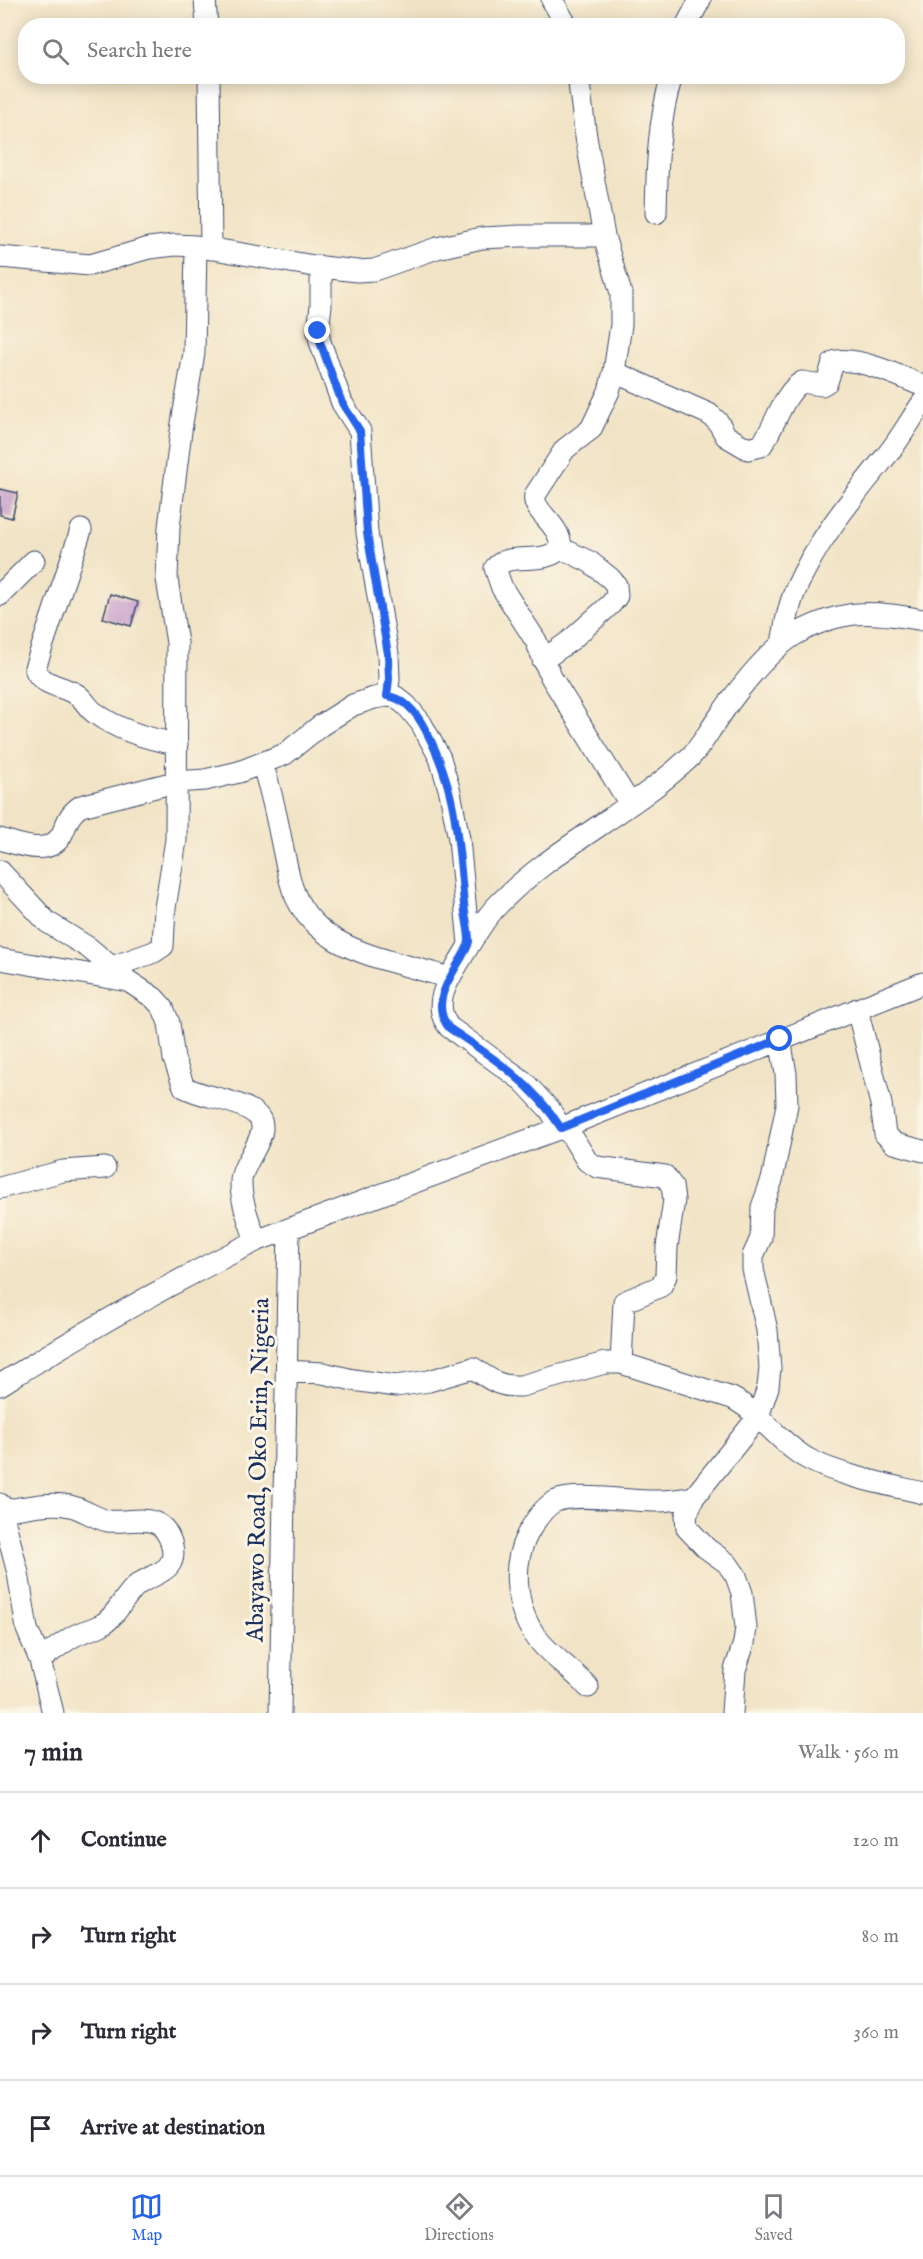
<!DOCTYPE html>
<html lang="en">
<head>
<meta charset="utf-8">
<style>
  :root { --surface:#fff; --page:#f2f2f3; --text:#2b2b33; --muted:#7c7c81; --line:#e1e1e2; --accent:#2563eb }
  body { margin:0; font-family:"IM FELL English",serif; background:var(--page); color:var(--text) }
  .stop { position:absolute; width:18px; height:18px; margin:-14px; border:4px solid #2563eb; border-radius:50%; background:#fff }
  .stop.end { background:#2563eb; border-color:#fff; box-shadow:0 2px 6px #0008 }
  .list { margin:0; padding:0; list-style:none }
  h2 { display:flex; justify-content:space-between; align-items:center; height:78px; margin:0; padding:0 24px; font-size:26px }
  h2 small { font-size:20px; font-weight:400; color:var(--muted) }
  .list li { display:grid; grid-template-columns:39px 1fr auto; gap:18px; align-items:center; box-sizing:border-box; height:96px; padding:0 24px; border-top:2px solid var(--line) }
  .list b { display:block; font-size:22px; white-space:nowrap }
  .list em { font-size:20px; font-style:normal; color:var(--muted) }
  .icon { flex:none; width:33px; height:33px; fill:none; stroke:currentColor; stroke-width:2; stroke-linecap:round; stroke-linejoin:round }
  .map { position:relative; flex:none; width:923px; height:1713px; overflow:hidden }
  .search { position:absolute; background:var(--surface); box-shadow:0 3px 15px #0003; left:18px; right:18px; top:18px; height:66px; display:flex; align-items:center; gap:15px; box-sizing:border-box; padding:0 21px; border-radius:24px; color:var(--muted); font-size:22px }
  .sheet { height:462px; background:var(--surface) }
  nav { display:flex; justify-content:space-around; align-items:center; box-sizing:border-box; height:84px; border-top:2px solid var(--line); background:var(--surface); font-size:16px; color:var(--muted) }
  nav a { display:grid; justify-items:center; gap:3px }
  nav .on { color:var(--accent) }
  .map>svg:first-child { display:block }
  .building { fill:#c79eca }
  .lines { fill:none; stroke-linecap:round; stroke-linejoin:round }
  .minor-casing { stroke:#3b4a6d; stroke-width:23 }
  .minor { stroke:#fff; stroke-width:21 }
  .route { stroke:#2563eb; stroke-width:8 }
  .labels { text-anchor:middle; dominant-baseline:central; stroke-width:6; stroke-linejoin:round; paint-order:stroke }
  .street-label { font-size:24px; fill:#1b2f5e; stroke:#fcf5e5 }
</style>
</head>
<body>
<div class="map">
<svg width="923" height="1713" viewBox="0 0 923 1713">
  <rect width="100%" height="100%" fill="#fcf5e5"/>
  <filter id="ink" filterUnits="userSpaceOnUse"><feTurbulence type="fractalNoise" baseFrequency=".0167" numOctaves="2"/><feDisplacementMap in="SourceGraphic" scale="12" xChannelSelector="R" yChannelSelector="G"/><feConvolveMatrix kernelMatrix="1 2 1 2 8 2 1 2 1" color-interpolation-filters="sRGB"/></filter>
  <filter id="wash" filterUnits="userSpaceOnUse"><feTurbulence type="fractalNoise" baseFrequency=".008" numOctaves="4" result="noise"/><feDisplacementMap in="SourceGraphic" scale="24" xChannelSelector="R" yChannelSelector="G"/><feGaussianBlur stdDeviation="1.35" result="paint"/><feColorMatrix in="noise" values="0 0 0 0 0 0 0 0 0 0 0 0 0 0 0 0 0 1.4 0 .05"/><feComposite in="paint" operator="in"/></filter>
  <g filter="url(#wash)">
    <rect width="100%" height="100%" fill="#f1e3c5"/>
    <g id="blocks">
      <path class="building" d="M0,489l18,4 -6,25 -12,-3z
        M110,594l28,8 -7,24 -28,-8z"/>
    </g>
  </g>
  <g filter="url(#ink)">
    <use href="#blocks" fill-opacity="0" stroke="#3b4a6d" stroke-width="1.5"/>
    <g class="lines">
      <defs>
        <path id="minor" d="M205,0l2,26
          M552,0l15,26
          M686,26l14,-26
          M209,76l2,173
          M656,213c1,-46 2,-92 16,-137
          M0,257l90,8 59,-17 26,-3 21,1 118,20 43,5 17,-1 63,-22 45,-10 38,-2h84
          M321,267v38l-3,26 2,11 22,61 18,28 7,102 21,121 1,25 -2,17
          M614,372l95,42 9,8 8,14 22,13 13,-3c14,-19 22,-53 41,-64l20,3 5,-3 6,-19 3,-2c23,-4 66,16 87,25
          M81,530l-46,138c5,17 27,18 41,26 9,5 11,14 19,19 24,18 53,26 82,31
          M561,548c0,-25 -30,-36 -26,-53l30,-46 26,-20 18,-38 5,-19 7,-47v-32l-17,-57 -18,-99 -8,-61
          M561,548c-19,19 -51,2 -66,20l7,20 34,53 15,36 79,127
          M0,595l34,-34
          M782,644c3,-18 6,-36 13,-53 21,-50 58,-94 92,-136 13,-16 24,-36 36,-53
          M543,660l28,-20 40,-36 6,-8 -1,-11 -6,-7 -20,-16 -29,-14
          M262,764c14,38 18,77 28,116 18,73 99,78 159,98
          M0,839c20,6 52,19 63,-7 5,-12 7,-19 18,-26l94,-24 30,-2 34,-8 46,-18 35,-28 33,-21 21,-7 13,-2 9,1 11,9 14,17 19,35 10,34 9,47 10,105
          M0,871l47,51 42,26 39,33 26,17 9,10 6,15 5,36 10,28c21,11 46,11 66,23 32,18 -10,49 -9,73 0,20 9,40 15,58
          M0,959l128,22
          M112,967l42,-15 9,-6 2,-38 11,-68 1,-197 -10,-64 2,-52 13,-104 12,-70 2,-107
          M857,1009l24,95 4,30 9,9 29,8
          M0,1188l63,-17 42,-3
          M621,1363l3,-61 37,-16 5,-10 1,-29 7,-47 -2,-14 -7,-10 -68,-9 -10,-6 -17,-28 -9,-5 -11,-18 -27,-29 -74,-54c-17,-21 -3,-44 10,-65 11,-18 21,-37 35,-53 56,-60 133,-94 193,-149 13,-11 20,-26 30,-40 20,-29 49,-68 79,-86 47,-26 76,-23 127,-14
          M286,1371l37,2 30,7 43,6 33,-5 44,-13c18,12 26,19 48,18l84,-23h16l111,35c29,15 47,45 76,61 29,16 81,26 115,34
          M0,1385c83,-53 169,-101 256,-144l305,-113 362,-145
          M0,1504l18,69 9,56 13,31 13,53
          M2,1511c21,-3 47,-10 68,-5 14,3 24,12 38,15 16,2 36,-5 50,3 7,4 10,10 13,18 10,32 -21,31 -35,44 -13,12 -19,29 -33,38 -9,5 -20,7 -29,12 -12,7 -23,16 -34,24
          M588,1687c-14,-16 -33,-28 -47,-44 -25,-28 -31,-75 -14,-108 6,-11 17,-29 29,-34 19,-9 78,1 101,0 13,0 25,-2 37,-4
          M280,1713l9,-484
          M732,1713l3,-43 9,-27 2,-16 -4,-34 -6,-17 -9,-13 -21,-15 -19,-20 -1,-12 8,-19 64,-80 10,-30 2,-19 -3,-38 -14,-61v-13l8,-18 1,-31 10,-27 15,-75 -1,-31 -6,-35"/>
      </defs>
      <use href="#minor" class="minor-casing"/>
      <use href="#minor" class="minor"/>
    </g>
  </g>
  <g class="lines" filter="url(#ink)">
    <path class="route" d="M318,331l2,11 22,61 18,28 7,102 21,121 1,25 -2,17c18,2 31,19 39,35 31,58 32,110 38,173 1,12 5,25 5,37 0,5 -5,11 -7,16 -13,22 -32,47 -13,71 42,28 84,55 112,100l219,-89"/>
  </g>
  <g class="labels">
    <g class="street-label">
      <text transform="translate(259 1470) rotate(-89)">Abayawo Road, Oko Erin, Nigeria</text>
    </g>
  </g>
</svg>
<div class="stop" style="left:780px;top:1039px"></div>
<div class="stop end" style="left:318px;top:331px"></div>
<div class="search"><svg class="icon" aria-label="search" viewBox="0 0 24 24"><circle cx="10" cy="10" r="6"/><path d="M15 15l6 6"/></svg>Search here</div>
</div>
<section class="sheet">
<h2>7 min<small>Walk · 560 m</small></h2>
<ul class="list">
<li><svg class="icon" aria-label="ahead" viewBox="0 0 24 24"><path d="M12 20V5M6 11l6-6 6 6"/></svg><div><b>Continue</b></div><em>120 m</em></li>
<li><svg class="icon" aria-label="right" viewBox="0 0 24 24"><path d="M7 20v-9h11M14 6l5 5-5 5"/></svg><div><b>Turn right</b></div><em>80 m</em></li>
<li><svg class="icon" aria-label="right" viewBox="0 0 24 24"><path d="M7 20v-9h11M14 6l5 5-5 5"/></svg><div><b>Turn right</b></div><em>360 m</em></li>
<li><svg class="icon" aria-label="arrive" viewBox="0 0 24 24"><path d="M6 21V4h12l-3 4 3 4H6"/></svg><div><b>Arrive at destination</b></div></li>
</ul>
</section>
<nav>
<a class="on"><svg class="icon" aria-label="map" viewBox="0 0 24 24"><path d="M3 6l6-2 6 2 6-2v14l-6 2-6-2-6 2zM9 4v14M15 6v14"/></svg>Map</a>
<a><svg class="icon" aria-label="directions" viewBox="0 0 24 24"><path d="M12 3l9 9-9 9-9-9zM9 14v-3h6M13 9l2 2-2 2"/></svg>Directions</a>
<a><svg class="icon" aria-label="saved" viewBox="0 0 24 24"><path d="M7 4h10v16l-5-4-5 4z"/></svg>Saved</a>
</nav>
</body>
</html>
